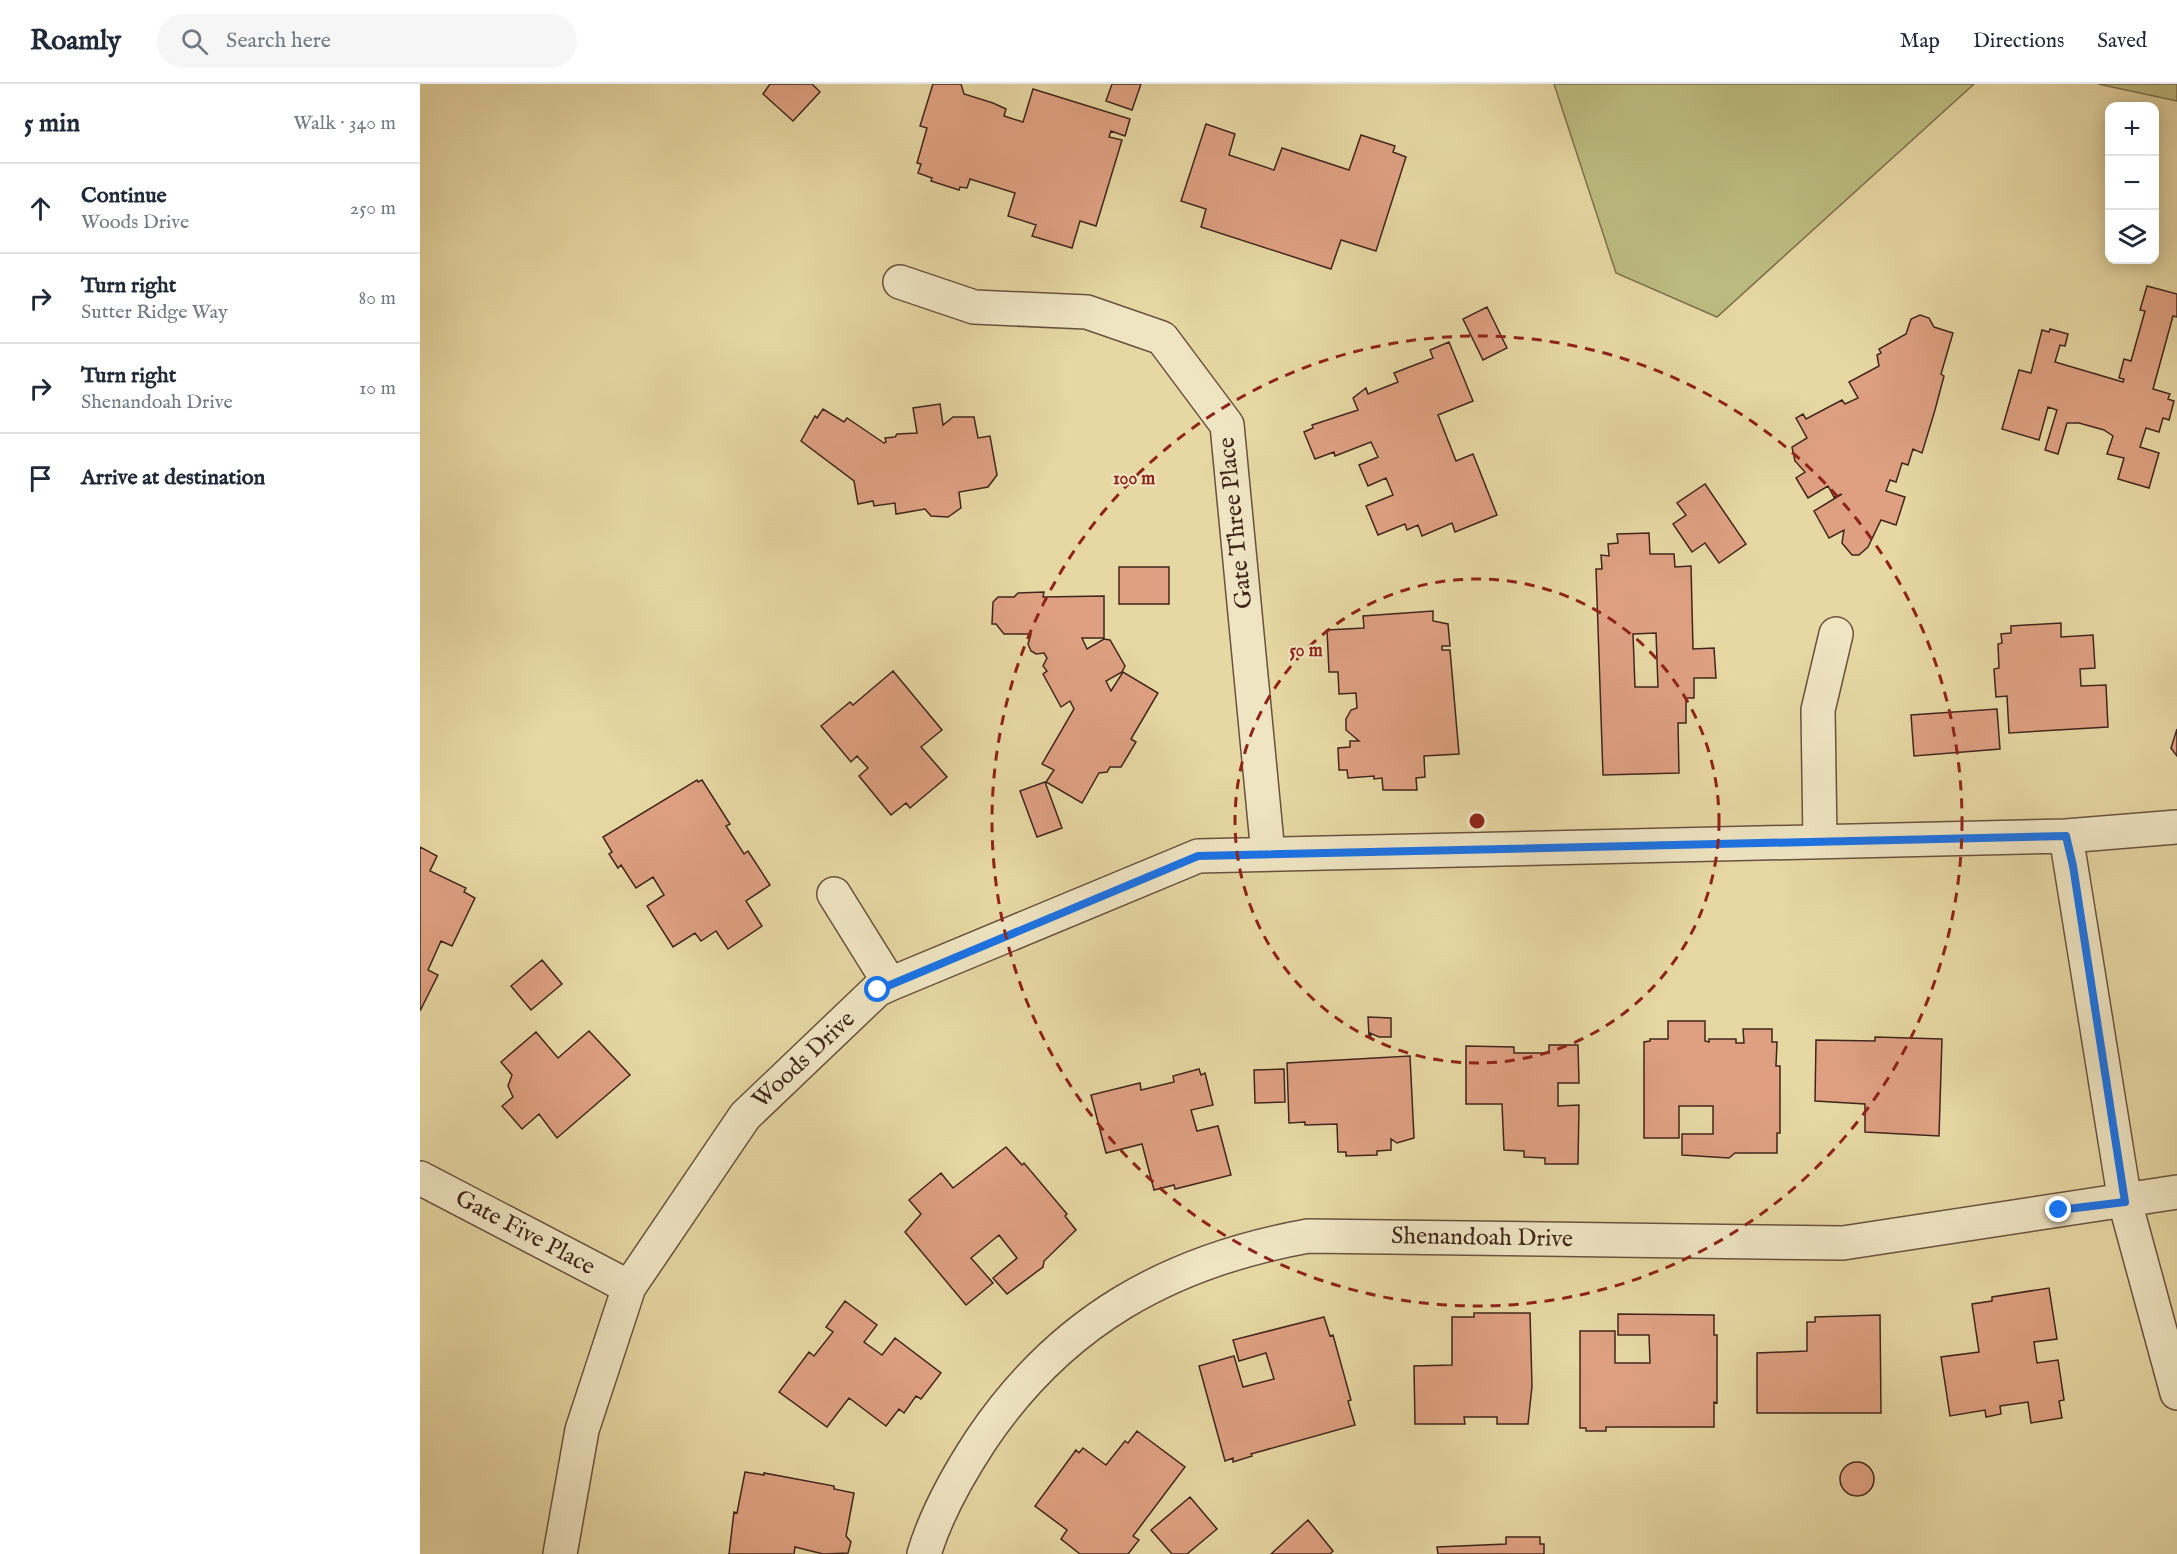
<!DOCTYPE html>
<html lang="en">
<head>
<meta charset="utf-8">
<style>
  :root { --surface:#fff; --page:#f6f6f7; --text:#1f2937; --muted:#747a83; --line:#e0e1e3 }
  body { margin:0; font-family:"IM FELL English",serif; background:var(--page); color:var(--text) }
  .controls { position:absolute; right:18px; top:18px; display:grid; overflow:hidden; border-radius:12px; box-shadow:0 3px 15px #0003 }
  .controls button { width:54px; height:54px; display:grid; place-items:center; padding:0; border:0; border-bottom:2px solid var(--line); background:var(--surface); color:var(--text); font:30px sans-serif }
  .stop { position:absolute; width:18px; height:18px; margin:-14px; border:4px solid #1a73e8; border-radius:50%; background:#fff }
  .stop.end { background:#1a73e8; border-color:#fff; box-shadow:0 2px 6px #0008 }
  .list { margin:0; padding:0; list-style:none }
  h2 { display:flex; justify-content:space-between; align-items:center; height:78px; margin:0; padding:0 24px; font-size:26px }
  h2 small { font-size:20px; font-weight:400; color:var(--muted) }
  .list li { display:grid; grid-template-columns:39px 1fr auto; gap:18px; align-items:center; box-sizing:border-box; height:90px; padding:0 24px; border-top:2px solid var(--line) }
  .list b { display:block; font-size:22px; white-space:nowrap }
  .list p { margin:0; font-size:20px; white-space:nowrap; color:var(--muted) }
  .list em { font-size:20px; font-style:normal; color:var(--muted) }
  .icon { flex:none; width:33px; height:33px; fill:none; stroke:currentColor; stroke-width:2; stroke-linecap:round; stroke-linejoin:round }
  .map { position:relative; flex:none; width:1757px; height:1470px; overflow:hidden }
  header { display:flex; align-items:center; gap:36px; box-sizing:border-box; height:84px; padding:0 30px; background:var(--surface); border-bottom:2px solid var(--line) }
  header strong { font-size:28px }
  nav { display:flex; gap:33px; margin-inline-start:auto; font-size:21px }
  .search { width:420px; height:54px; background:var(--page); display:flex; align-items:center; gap:15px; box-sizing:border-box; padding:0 21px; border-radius:33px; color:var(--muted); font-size:22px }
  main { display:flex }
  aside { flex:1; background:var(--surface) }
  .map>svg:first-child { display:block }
  .green { fill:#bcbc80; stroke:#7e714e; stroke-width:1.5 }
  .building { fill:#dea081; stroke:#41261c; stroke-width:1.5; fill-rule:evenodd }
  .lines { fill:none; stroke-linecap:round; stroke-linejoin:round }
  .minor-casing { stroke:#6a523e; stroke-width:36 }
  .minor { stroke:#efe5c3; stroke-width:33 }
  .route { stroke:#1a73e8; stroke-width:8 }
  .ring { fill:none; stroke:#8f2418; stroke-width:3; stroke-dasharray:10 8 }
  .labels { text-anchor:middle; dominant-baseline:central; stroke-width:4.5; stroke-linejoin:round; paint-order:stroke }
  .street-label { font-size:24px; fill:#41261c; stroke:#efe5c3 }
  .centre { fill:#8f2418; stroke:#efe5c3; stroke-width:3 }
  .ring-label { font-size:18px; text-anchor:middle; font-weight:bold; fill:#8f2418; stroke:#efe5c3; stroke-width:4.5; stroke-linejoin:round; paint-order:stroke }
</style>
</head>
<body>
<header>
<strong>Roamly</strong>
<div class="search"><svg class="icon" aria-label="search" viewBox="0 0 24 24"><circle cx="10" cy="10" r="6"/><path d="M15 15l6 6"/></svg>Search here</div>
<nav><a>Map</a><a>Directions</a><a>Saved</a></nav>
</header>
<main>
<aside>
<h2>5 min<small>Walk · 340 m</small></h2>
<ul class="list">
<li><svg class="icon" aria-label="ahead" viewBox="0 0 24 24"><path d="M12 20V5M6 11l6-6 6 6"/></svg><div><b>Continue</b><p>Woods Drive</p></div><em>250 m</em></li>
<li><svg class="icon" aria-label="right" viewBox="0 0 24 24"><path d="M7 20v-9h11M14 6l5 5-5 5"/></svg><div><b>Turn right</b><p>Sutter Ridge Way</p></div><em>80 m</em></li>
<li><svg class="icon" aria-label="right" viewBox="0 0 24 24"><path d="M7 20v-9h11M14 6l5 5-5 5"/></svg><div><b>Turn right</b><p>Shenandoah Drive</p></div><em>10 m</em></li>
<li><svg class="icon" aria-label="arrive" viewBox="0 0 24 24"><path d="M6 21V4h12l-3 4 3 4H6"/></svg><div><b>Arrive at destination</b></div></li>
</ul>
</aside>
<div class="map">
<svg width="1757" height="1470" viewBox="0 0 1757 1470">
  <rect width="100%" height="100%" fill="#e6d7a3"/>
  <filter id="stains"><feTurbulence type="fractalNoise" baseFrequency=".00333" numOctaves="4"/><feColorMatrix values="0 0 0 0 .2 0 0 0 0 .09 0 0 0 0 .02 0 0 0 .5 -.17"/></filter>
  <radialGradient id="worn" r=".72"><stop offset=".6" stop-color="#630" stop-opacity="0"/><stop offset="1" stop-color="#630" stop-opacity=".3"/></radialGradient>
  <path class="green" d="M1134,0h420l-257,233 -101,-44z
    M1678,0h79v17z"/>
  <path class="building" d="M350,0h42l8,8 -27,29 -30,-27z
    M513,0h28l3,10 29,9 13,6 -2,7 19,6 10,-33 97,30 -5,17 -14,-5 -2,6 13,3 -26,86 -16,-5 -8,27 -40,-12 4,-11 -28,-9 7,-23 -45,-14 -3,9 -7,-1 -1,3 -28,-9 1,-3 -14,-5 3,-9 -4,-1 10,-35 -7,-2z
    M692,0h29l-9,26 -26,-9z
    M786,40l29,10 -6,21 45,15 8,-22 67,22 12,-35 34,11 -2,6 13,5 -30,94 -35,-11 -10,29 -130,-42 5,-18 -25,-8z
    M1727,202l30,8v23l-4,-1 -20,73 17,5 -2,5 6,2 -5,19 -6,-2 -4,14 -13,-4 -6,19 19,6 -10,35 -31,-9 6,-21 -17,-4 6,-18 -9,-6 -25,-7h-12l-9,31 -13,-4 12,-40 -9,-3 -9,33 -37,-11 17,-59 12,3 11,-43 7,2 1,-3 18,5 -3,12 -5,-1 -5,17 68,20 1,-3 -5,-1 5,-19 7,2 14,-50 -5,-1z
    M1067,223l20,41 -24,12 -20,-41z
    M1500,231l9,3 5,9 19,6 -12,41 3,2 -9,34 -13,43 -9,-4 -5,16 -6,-2 -6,19 -6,-2 -4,11 19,6 -9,28 -15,-5 -13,27 -9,8h-7l-10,-12 2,-13 -15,8 -15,-27 28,-17 -8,3 -6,-11 -20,12 -12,-20 9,-6 -10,-11 -3,-14 15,-9 -11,-20 7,-4 3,5 36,-19 3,4 13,-6 -9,-16 30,-16 -2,-11 4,-2 -2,-4 27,-15 5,-15z
    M1029,258l24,59 -35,14 18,46 17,-7 24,61 -42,17 -3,-9 -30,13 -4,-11 -11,5 -2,-6 -27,11 -12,-29 27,-11 -7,-17 -18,8 -9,-21 19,-8 -7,-15 -36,14 -1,-4 -19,7 -11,-27 9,-4 -1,-3 46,-15 -5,-12 13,-10 2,6 30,-12 -4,-9 39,-15 -3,-8z
    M520,320l3,21 10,-8h21l4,21 12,-2 7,39 -9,12 -29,5 2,16 -13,9 -17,-1 -6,-7 -29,5 -1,-11 -21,3 -1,-5 -15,3 -4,-23 -53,-40 14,-25 2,2 6,-9 21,13 3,-4 37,25 2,-1 -1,-4 10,-1 2,-3 20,-1 -4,-25z
    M1285,400l41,60 -27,19 -14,-20 -13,9 -19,-28 13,-9 -9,-12z
    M1229,449l1,21h24l1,13 16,-1 2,83 21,-1 2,30h-22v20h-8v25h-8l1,50 -76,2 -7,-206h6l-1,-14 8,1 -1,-12 10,-1 -1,-9zM1236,549l2,54h-23l-2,-53z
    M699,483h50v37h-50z
    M624,508l-1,5 61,-1v42h-22l5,11 17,-10 6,1 15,26 -3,6 -16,9 5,10 12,-19 35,21 -27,46 5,3 -15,25h-11l-3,5 -8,1 -17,30 -36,-21 8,-12 -12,-6 32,-55 -4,-8 -9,6 -18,-33 4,-3 -4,-5 4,-8 -3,-5 -8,1 -5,-3 -3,-7 3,-10h-27l-8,-10h-4l1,-22 5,-5h16l4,-4z
    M1013,527v10l15,3 2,22h-8v4h8l9,104 -35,2 1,21 -9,1 1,12h-34l-1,-12 -8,1v-3l-26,2 -1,-8h-8l-1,-22 12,-1v-6h9l-13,-11v-11l5,-9 6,-2 -1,-15 -17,1 -1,-22h-9l-2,-42 37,-2 -1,-12z
    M1641,539v14l32,-2 2,33 -15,1 1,17 25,-1 2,42 -99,6 -2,-37 -11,1 -2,-28 5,-1 -1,-24 4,-1 -1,-9 10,-1v-7z
    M473,587l49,59 -21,17 26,30 -37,31 -4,-5 -15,12 -32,-39 9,-8 -11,-12 -6,6 -30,-36 29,-24 3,3z
    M1577,625l3,40 -86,7 -3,-41z
    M1757,645v27l-6,-8z
    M277,696l1,2 4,-2 28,44 -4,2 18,28 4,-3 22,34 -24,16 16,25 -34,23 -12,-18 -15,10 -6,-8 -22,14 -26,-41 17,-11 -11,-18 -17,11 -15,-23 -3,3 -9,-14 3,-2 -9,-15z
    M625,698l17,46 -25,9 -17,-46z
    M0,763l17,9 -7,15 36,17 -2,4 11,6 -23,48 -11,-5 -13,29 10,5 -18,36z
    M122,876l20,24 -31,26 -20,-24z
    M948,933l23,1v19h-12l-9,-4 1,4h-2z
    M1248,937h37v20l4,1v-3h27v4h8l-1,-14h29v13h5l-1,24h4v67h-3v20h-42l-6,5 -47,-3v-21h31v-28h-34v32h-35v-96l6,-1v-2h18z
    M169,947l41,44 -73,63 -18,-24 -17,15 -20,-23 11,-9 -5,-11 4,-11 -11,-13 35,-30 22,26z
    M1455,953l67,2 -3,97 -74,-4v-28l-50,-3 1,-61 59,1z
    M1129,961h29l1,38h-21v23l21,-1 -1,59h-33v-6l-21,-1v-6l-20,-1 -2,-46h-36v-58l48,1v6h35z
    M990,972l4,82 -17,5 -6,-4v11l-14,1v4l-31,1v-4h-8l-1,-28 -32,1v-3l-16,1 -2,-60z
    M779,985l2,6 4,-2 8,32 -22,5 6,21 21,-5 13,49 -56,14 -1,-4 -20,5 -12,-46 -36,9 -15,-58 49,-12 1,7 33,-8 -1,-6z
    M864,985l1,33 -30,1 -1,-33z
    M586,1063l16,18 2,-2 43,51 -2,2 11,14 -32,31 -1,6 -36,27 -14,-16 24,-20 -18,-23 -28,23 22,25 -27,22 -61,-73 16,-18 -12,-14 32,-27 12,15z
    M1629,1204l8,51 -23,3 3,21 21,-3 6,40 -5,1 3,17 -31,5 -3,-21 -28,4 1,8 -15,3 -1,-7 -35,6 -9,-59 38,-5 -7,-48 20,-3v-4z
    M425,1217l32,24 -13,17 18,13 13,-17 46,35 -20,26 -5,-3 -12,17 -5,-4 -13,17 -37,-28 -22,29 -48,-35 30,-40 5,4 19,-24 -7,-5z
    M1054,1229h56l2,73 -4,38h-31v-7h-33l1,7h-50l-1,-58 38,-1v-48h22z
    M1198,1230l96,1v20h3v68l-3,-1v25h-108v4h-20v-3h-6v-97h35v32h35l-1,-28h-31z
    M1460,1231l1,98h-124v-60l50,-2v-29h8v-5z
    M904,1233l6,19 3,-1 18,65 -3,1 7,24 -104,29 1,2 -19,6v-4l-8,3 -26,-95 35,-10 9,31 31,-8 -8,-26 -27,8 -6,-21z
    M717,1347l48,36 -52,69 6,4 -11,14h-48l-19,-15 6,-9 -32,-24 41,-56 3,3 4,-5 23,17 19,-24 3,2z
    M1420 1395a17 17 0 1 1 34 0a17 17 0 1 1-34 0Z
    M325,1388l19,3v-2l70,13v3l20,4 -8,43 5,6 -3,11 -25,1 -28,-7 -1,7h-65l5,-42 3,1z
    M770,1413l27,32 -30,25h-15l-21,-24z
    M888,1436l25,31 -3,3h-59z
    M1086,1453h34v7h4v10h-106l-1,-7 69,-3z"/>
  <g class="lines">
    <defs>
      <path id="minor" d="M480,198l74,25 113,5 75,26 65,87 41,429
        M1646,752l59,366 52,191
        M1400,757l-2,-131 18,-76
        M414,810l56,90
        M0,1094l209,109
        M140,1470l22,-124 47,-143 116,-171 132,-126 13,-6 308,-128 868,-20 111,-9
        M504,1470c12,-40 34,-79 57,-114 80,-119 188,-179 327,-204l535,7 334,-51"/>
    </defs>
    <use href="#minor" class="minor-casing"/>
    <use href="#minor" class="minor"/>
  </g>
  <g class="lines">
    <path class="route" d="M458,906l320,-134 868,-20 7,30 52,336 -66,8"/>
  </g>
  <g class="ring">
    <circle cx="1057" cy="737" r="242"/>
    <circle cx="1057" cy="737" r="485"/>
  </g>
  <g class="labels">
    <g class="street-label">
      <text transform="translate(816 439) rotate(-96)">Gate Three Place</text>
      <text transform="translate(384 976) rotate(-43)">Woods Drive</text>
      <text transform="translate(105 1149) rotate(28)">Gate Five Place</text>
      <text transform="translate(1062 1154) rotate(1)">Shenandoah Drive</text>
    </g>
  </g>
  <circle cx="1057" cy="737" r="9" class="centre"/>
  <g class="ring-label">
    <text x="714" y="400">100 m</text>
    <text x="886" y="572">50 m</text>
  </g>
  <rect width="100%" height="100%" filter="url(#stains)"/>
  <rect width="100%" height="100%" fill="url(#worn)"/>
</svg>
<div class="controls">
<button>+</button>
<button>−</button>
<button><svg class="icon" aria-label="layers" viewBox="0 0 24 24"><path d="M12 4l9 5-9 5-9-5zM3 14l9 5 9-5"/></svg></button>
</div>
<div class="stop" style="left:458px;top:906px"></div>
<div class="stop end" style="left:1639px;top:1126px"></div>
</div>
</main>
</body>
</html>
